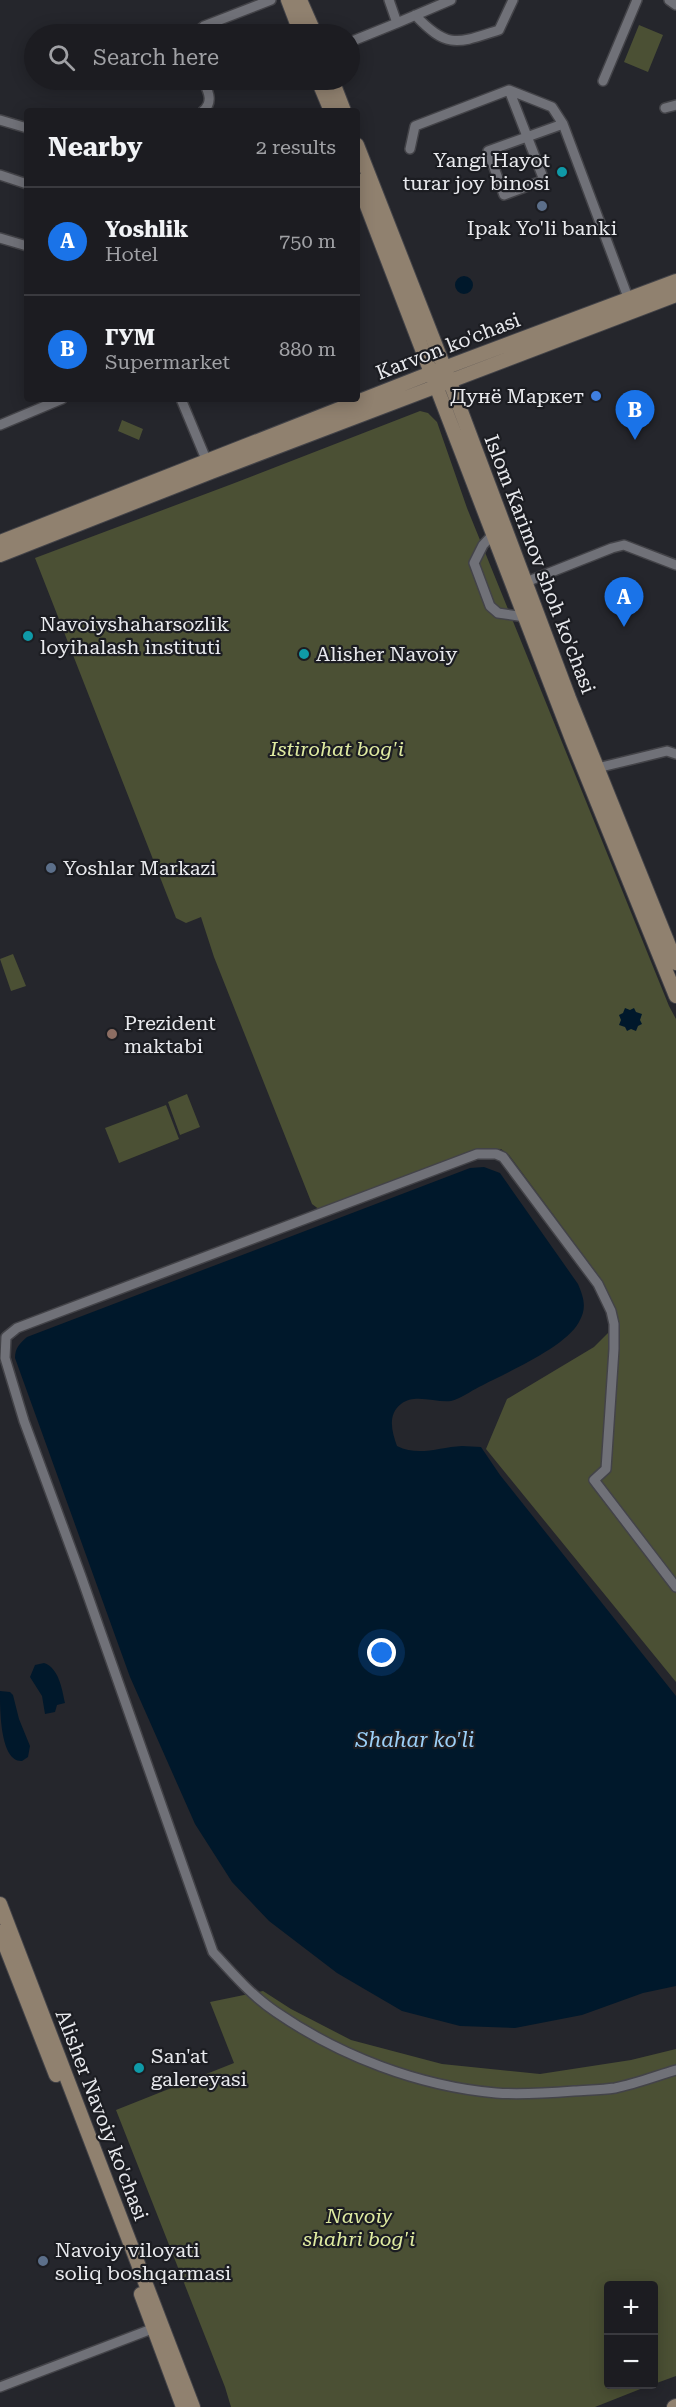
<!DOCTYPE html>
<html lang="en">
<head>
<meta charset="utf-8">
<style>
  :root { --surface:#1c1c21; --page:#25252a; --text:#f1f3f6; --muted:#a0a1a5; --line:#3a3a3f; --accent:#1a73e8 }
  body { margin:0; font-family:"Roboto Serif",serif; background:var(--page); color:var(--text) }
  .controls { position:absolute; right:18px; bottom:18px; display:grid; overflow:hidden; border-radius:6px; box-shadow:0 3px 15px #0003 }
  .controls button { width:54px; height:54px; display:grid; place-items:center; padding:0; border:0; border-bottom:2px solid var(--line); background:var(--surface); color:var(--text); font:30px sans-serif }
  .you { position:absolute; left:382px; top:1653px; width:21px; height:21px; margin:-15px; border:4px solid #fff; border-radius:50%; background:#1a73e8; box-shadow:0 0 0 9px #1a73e833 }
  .badge { display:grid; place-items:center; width:39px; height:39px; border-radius:50%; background:var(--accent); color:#fff; font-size:20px; font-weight:700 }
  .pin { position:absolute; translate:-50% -50px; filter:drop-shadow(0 2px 3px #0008) }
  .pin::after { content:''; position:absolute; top:32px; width:21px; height:18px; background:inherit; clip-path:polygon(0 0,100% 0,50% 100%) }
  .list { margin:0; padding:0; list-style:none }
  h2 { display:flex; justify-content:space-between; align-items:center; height:78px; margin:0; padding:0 24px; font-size:26px }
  h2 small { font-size:20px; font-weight:400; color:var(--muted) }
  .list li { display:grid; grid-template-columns:39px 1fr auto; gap:18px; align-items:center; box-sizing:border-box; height:108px; padding:0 24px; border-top:2px solid var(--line) }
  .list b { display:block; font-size:22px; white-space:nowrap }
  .list p { margin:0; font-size:20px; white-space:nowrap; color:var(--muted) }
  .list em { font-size:20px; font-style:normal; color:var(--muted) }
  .icon { flex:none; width:33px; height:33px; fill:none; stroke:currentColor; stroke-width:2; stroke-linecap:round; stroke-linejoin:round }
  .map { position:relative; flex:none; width:676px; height:2407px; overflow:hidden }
  .search { position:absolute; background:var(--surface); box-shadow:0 3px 15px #0003; left:24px; top:24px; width:336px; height:66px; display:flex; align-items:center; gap:15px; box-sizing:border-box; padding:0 21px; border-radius:33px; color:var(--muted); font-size:22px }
  .panel { position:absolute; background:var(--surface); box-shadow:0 3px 15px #0003; left:24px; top:108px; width:336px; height:294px; border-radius:6px }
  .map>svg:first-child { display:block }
  .green { fill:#4b5034 }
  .water { fill:#00182b }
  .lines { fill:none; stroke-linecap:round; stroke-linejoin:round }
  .street-casing { stroke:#434348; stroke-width:12 }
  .secondary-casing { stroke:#434348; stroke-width:16 }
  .street { stroke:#707178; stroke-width:9 }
  .secondary { stroke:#90816f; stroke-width:14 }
  .culture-dot { fill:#0f9aa8; stroke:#1c1d22; stroke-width:2 }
  .service-dot { fill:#5c6f8a; stroke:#1c1d22; stroke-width:2 }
  .shop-dot { fill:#3f7fe0; stroke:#1c1d22; stroke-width:2 }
  .education-dot { fill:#8d6e63; stroke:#1c1d22; stroke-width:2 }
  .labels { text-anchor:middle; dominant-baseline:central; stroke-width:4.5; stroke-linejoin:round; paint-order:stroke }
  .poi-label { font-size:20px; fill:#e8e9ed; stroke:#1c1d22; text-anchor:start }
  .street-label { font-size:20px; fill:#e8e9ed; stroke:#1c1d22 }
  .park-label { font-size:20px; font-style:italic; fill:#dfeba1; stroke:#1c1d22 }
  .water-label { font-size:21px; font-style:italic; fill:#9cd0f8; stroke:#1c1d22 }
</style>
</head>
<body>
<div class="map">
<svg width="676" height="2407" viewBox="0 0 676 2407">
  <rect width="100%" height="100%" fill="#25262c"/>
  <path class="green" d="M639,25l24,10 -15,37 -24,-10z
    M420,411l8,2 9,9 30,86 202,498 7,13v663l-190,-233 21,-50 87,-52 24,-24 -2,-11 -15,-33 -92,-124 -8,-6h-16l-165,61 -8,-6 -98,-247 -13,-40 -15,6 -10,-5 -141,-360 197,-74z
    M122,420l21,9 -4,11 -21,-9z
    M13,954l13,32 -15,5 -11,-32z
    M187,1094l13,33 -20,8 -12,-33z
    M166,1105l13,34 -60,24 -14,-35z
    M263,1991l28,18 60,31 91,24 98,10 91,-14 45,-11v327l-22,8v-98h-46v98h45l-58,23h-364l-6,-20 -109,-277 118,-47 -24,-61z"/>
  <path class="water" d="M455 285a9 9 0 1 1 18 0a9 9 0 1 1-18 0Z
    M625,1008l5,2 4,-2 2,4 6,2 -2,6 2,4 -4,2 -2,5 -5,-2 -4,2 -2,-4 -6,-2 2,-5 -2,-5 4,-2z
    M484,1167l16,6 78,111c6,14 9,24 1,38 -14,26 -74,51 -100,65 -8,4 -19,12 -28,14 -15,2 -36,-8 -50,3 -14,11 -9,28 -4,42 22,11 42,1 65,0 6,0 13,1 19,1l19,28 176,221v290l-33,7 -61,22 -67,13 -55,-2 -58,-15 -65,-38 -68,-52 -37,-39 -37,-58 -65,-147 -115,-319c0,-10 5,-15 12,-21l443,-169z
    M44,1663c15,5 18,26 21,40l-8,2 -2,7 -10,2 -3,-18 -12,-19 5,-12z
    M0,1691l10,1 3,3 6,24 11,27 -2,11 -6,4c-22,1 -22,-51 -22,-70z"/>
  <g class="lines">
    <defs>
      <path id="street" d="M389,0l8,23 54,-23
        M669,0l7,5
        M415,15c33,35 43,28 84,15l14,-30
        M195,34l9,-8 67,-26
        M350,42l47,-19
        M603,81l34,-81
        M509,90l35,90 -40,15 -16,-44 75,-27 66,176
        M665,108l11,-3
        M203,111c11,-9 5,-20 0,-31
        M0,120l27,8
        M410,149l5,-23 94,-36 43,17 11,17
        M0,175l27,9
        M0,238l27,8
        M181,399l27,65
        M0,425l62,-26
        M496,531l-13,14 -9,18 16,43 8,7 27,4
        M526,582l86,-34 12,-3 52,20
        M597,768l70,-17 9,3
        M676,1587l-82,-107 12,-11 8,-120v-25l-3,-13 -13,-27 -95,-127 -7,-3h-19l-460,174 -11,9 -1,21 19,63 57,155 132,376c19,21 39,44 63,60 64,44 142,74 220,81 26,2 52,0 78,-2 13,-1 27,-1 41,-3 20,-4 41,-12 61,-18
        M0,2387l157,-60"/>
      <path id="secondary" d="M288,0l13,34
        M300,0l15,34
        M318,80l13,31
        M332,80l12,31
        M357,145l93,237 119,316 107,265
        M357,180l216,562 103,254
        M0,542l431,-169 245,-92
        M0,555l211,-83 465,-177
        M0,1904l193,503
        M0,1932l56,143
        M141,2294l42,113
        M674,2407l2,-1"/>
    </defs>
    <use href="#street" class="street-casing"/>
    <use href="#secondary" class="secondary-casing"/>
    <use href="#street" class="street"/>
    <use href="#secondary" class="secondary"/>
  </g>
  <g class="culture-dot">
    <circle cx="562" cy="172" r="6"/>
    <circle cx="28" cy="636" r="6"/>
    <circle cx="304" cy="654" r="6"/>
    <circle cx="139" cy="2068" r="6"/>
  </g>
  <g class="service-dot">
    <circle cx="542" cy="206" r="6"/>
    <circle cx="51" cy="868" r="6"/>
    <circle cx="43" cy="2261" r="6"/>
  </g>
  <circle class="shop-dot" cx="596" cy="396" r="6"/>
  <circle class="education-dot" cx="112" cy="1034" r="6"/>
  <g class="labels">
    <g class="poi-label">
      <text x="550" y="160" text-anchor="end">Yangi Hayot<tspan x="550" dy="23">turar joy binosi</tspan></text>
      <text x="542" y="228" text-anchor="middle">Ipak Yo'li banki</text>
      <text x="584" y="396" text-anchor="end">Дунё Маркет</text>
      <text x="40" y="624">Navoiyshaharsozlik<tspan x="40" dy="23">loyihalash instituti</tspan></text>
      <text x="316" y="654">Alisher Navoiy</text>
      <text x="63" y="868">Yoshlar Markazi</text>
      <text x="124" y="1023">Prezident<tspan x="124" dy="23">maktabi</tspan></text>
      <text x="151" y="2056">San'at<tspan x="151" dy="23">galereyasi</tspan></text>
      <text x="55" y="2250">Navoiy viloyati<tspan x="55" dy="23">soliq boshqarmasi</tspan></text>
    </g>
    <g class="street-label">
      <text transform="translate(448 346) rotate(-21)">Karvon ko'chasi</text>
      <text transform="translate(540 564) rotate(69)">Islom Karimov shoh ko'chasi</text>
      <text transform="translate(102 2115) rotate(69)">Alisher Navoiy ko'chasi</text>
    </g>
    <g class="park-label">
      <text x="337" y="749">Istirohat bog'i</text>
      <text x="359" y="2216">Navoiy<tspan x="359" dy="23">shahri bog'i</tspan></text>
    </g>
    <g class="water-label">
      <text x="415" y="1740">Shahar ko'li</text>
    </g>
  </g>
</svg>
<div class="controls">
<button>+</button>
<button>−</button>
</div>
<div class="you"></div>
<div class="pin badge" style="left:624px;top:627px">A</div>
<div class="pin badge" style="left:635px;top:440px">B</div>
<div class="search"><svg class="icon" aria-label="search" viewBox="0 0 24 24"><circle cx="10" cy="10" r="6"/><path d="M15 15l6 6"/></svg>Search here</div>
<section class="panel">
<h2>Nearby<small>2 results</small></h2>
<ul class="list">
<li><span class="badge">A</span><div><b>Yoshlik</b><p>Hotel</p></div><em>750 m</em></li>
<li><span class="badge">B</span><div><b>ГУМ</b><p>Supermarket</p></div><em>880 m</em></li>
</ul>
</section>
</div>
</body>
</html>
